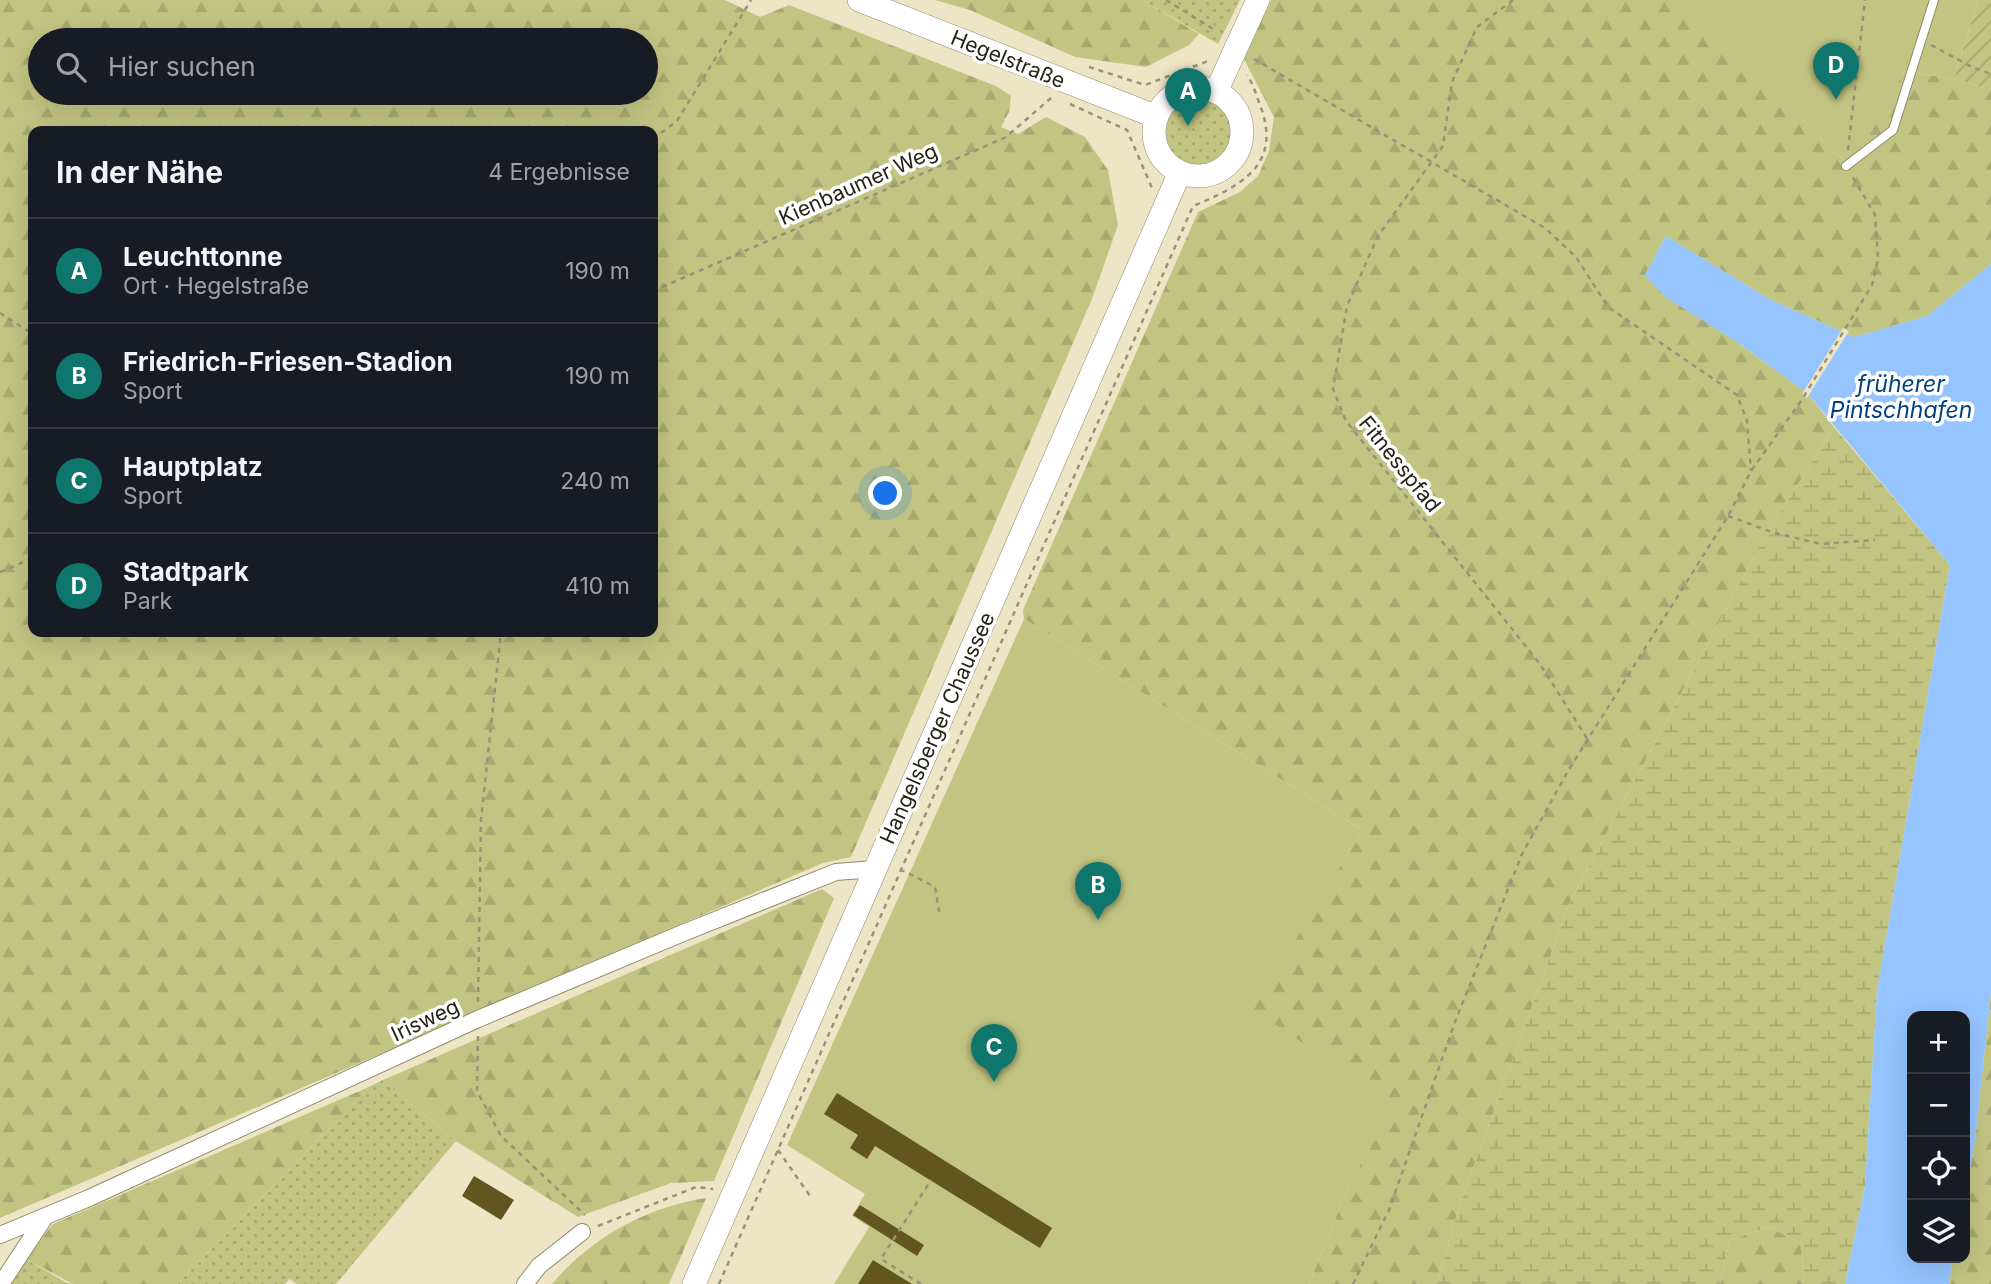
<!DOCTYPE html>
<html lang="de">
<head>
<meta charset="utf-8">
<style>
  :root { --surface:#171b24; --page:#242831; --text:#f1f3f6; --muted:#9ea1a6; --line:#363941; --accent:#0f766e }
  body { margin:0; font-family:Inter,sans-serif; background:var(--page); color:var(--text) }
  .controls { position:absolute; right:21px; bottom:21px; display:grid; overflow:hidden; border-radius:14px; box-shadow:0 7px 28px #0002 }
  .controls button { width:63px; height:63px; display:grid; place-items:center; padding:0; border:0; border-bottom:2px solid var(--line); background:var(--surface); color:var(--text); font:35px sans-serif }
  .you { position:absolute; left:886px; top:494px; width:24px; height:24px; margin:-18px; border:5px solid #fff; border-radius:50%; background:#1a73e8; box-shadow:0 0 0 10px #1a73e833 }
  .badge { display:grid; place-items:center; width:46px; height:46px; border-radius:50%; background:var(--accent); color:#fff; font-size:23px; font-weight:700 }
  .pin { position:absolute; translate:-50% -58px; filter:drop-shadow(0 2px 4px #0008) }
  .pin::after { content:''; position:absolute; top:37px; width:24px; height:21px; background:inherit; clip-path:polygon(0 0,100% 0,50% 100%) }
  .list { margin:0; padding:0; list-style:none }
  h2 { display:flex; justify-content:space-between; align-items:center; height:91px; margin:0; padding:0 28px; font-size:30px }
  h2 small { font-size:23px; font-weight:400; color:var(--muted) }
  .list li { display:grid; grid-template-columns:46px 1fr auto; gap:21px; align-items:center; box-sizing:border-box; height:105px; padding:0 28px; border-top:2px solid var(--line) }
  .list b { display:block; font-size:26px; white-space:nowrap }
  .list p { margin:0; font-size:23px; white-space:nowrap; color:var(--muted) }
  .list em { font-size:23px; font-style:normal; color:var(--muted) }
  .icon { flex:none; width:38px; height:38px; fill:none; stroke:currentColor; stroke-width:2; stroke-linecap:round; stroke-linejoin:round }
  .map { position:relative; flex:none; width:1991px; height:1284px; overflow:hidden }
  .search { position:absolute; background:var(--surface); box-shadow:0 7px 28px #0002; left:28px; top:28px; width:630px; height:77px; display:flex; align-items:center; gap:18px; box-sizing:border-box; padding:0 24px; border-radius:38px; color:var(--muted); font-size:26px }
  .panel { position:absolute; background:var(--surface); box-shadow:0 7px 28px #0002; left:28px; top:126px; width:630px; height:511px; border-radius:14px }
  .map>svg:first-child { display:block }
  .grass { fill:url(#grass-dots) }
  .forest { fill:url(#forest-firs); fill-rule:evenodd }
  .wetland { fill:url(#wetland-marsh) }
  .park { fill:#c2c582 }
  .garden { fill:url(#garden-furrows) }
  .water { fill:#95c4ff }
  .pier { fill:#ede5c5 }
  .building { fill:#625520 }
  .lines { fill:none; stroke-linecap:round; stroke-linejoin:round }
  .lane-casing { stroke:#91896c; stroke-width:10 }
  .street-casing { stroke:#91896c; stroke-width:18 }
  .secondary-casing { stroke:#91896c; stroke-width:24 }
  .path { stroke:#98927a; stroke-width:2.5; stroke-dasharray:5 5; stroke-linecap:butt }
  .lane { stroke:#fff; stroke-width:8 }
  .street { stroke:#fff; stroke-width:16 }
  .secondary { stroke:#fff; stroke-width:23 }
  .labels { text-anchor:middle; dominant-baseline:central; stroke-width:7; stroke-linejoin:round; paint-order:stroke }
  .street-label { font-size:21px; fill:#262317; stroke:#fff }
  .water-label { font-size:23px; font-style:italic; fill:#014181; stroke:#fff }
</style>
</head>
<body>
<div class="map">
<svg width="1991" height="1284" viewBox="0 0 1991 1284">
  <defs>
    <pattern id="grass-dots" width="8" height="8" patternUnits="userSpaceOnUse" patternTransform="scale(1.75)"><rect width="8" height="8" fill="#c2c582"/><path d="M2 2h.1M6 6h.1" fill="none" stroke="#a7a970" stroke-width="1.8" stroke-linecap="round"/></pattern>
    <pattern id="forest-firs" width="22" height="20" patternUnits="userSpaceOnUse" patternTransform="scale(1.75)"><rect width="22" height="20" fill="#c2c582"/><path d="M5 1l3.5 6h-7zM16 11l3.5 6h-7z" fill="#a7a970"/></pattern>
    <pattern id="wetland-marsh" width="20" height="14" patternUnits="userSpaceOnUse" patternTransform="scale(1.75)"><rect width="20" height="14" fill="#c2c582"/><path d="M1 5h8M5 5V1M11 12h8M15 12V8" fill="none" stroke="#a7a970"/></pattern>
    <pattern id="garden-furrows" width="10" height="10" patternUnits="userSpaceOnUse" patternTransform="scale(1.75)"><rect width="10" height="10" fill="#c2c582"/><path d="M-1 1l2-2M0 10L10 0M9 11l2-2" fill="none" stroke="#a7a970"/></pattern>
  </defs>
  <rect width="100%" height="100%" fill="#ede5c5"/>
  <path class="grass" d="M1142,0h98l-22,44z
    M1166 132a33 33 0 1 1 66 0a33 33 0 1 1-66 0Z
    M383,1080l73,61 -120,143h-39l-8,-5 -4,5h-108l194,-198z
    M26,1259l41,24 6,1h-62z"/>
  <path class="forest" d="M0,0h725l35,17 29,-12 207,81 15,10 -2,16 -8,15 17,7 28,-17 39,20 23,33 10,55 -26,74 -241,558 -28,6 -823,355zM40,40h606v53h-606zM33,131h620v501h-620z
    M935,0h207l57,34 -10,11 -43,22 -71,-10 -105,-47z
    M1271,0h414l156,158 11,6 52,-93 50,8 37,11v174l-64,52 -73,21 -83,-37 -105,-64 -21,39 163,119 26,33 -70,111 -194,364 -110,302 -23,80h-128l39,-97 45,-84 -141,-93 110,-180 -338,-211 -1,-9 175,-398 42,-20 18,-16 11,-25 5,-34 -30,-58z
    M822,889l12,9 -120,283 -43,2 -93,34 -122,-76 -73,-61z
    M1991,992v292h-42l4,-26h12v-61l10,-56z
    M371,1086l-194,198h-104l-47,-25 27,-35z
    M706,1198l-37,86h-117c39,-46 94,-77 154,-86z
    M1769,1227l32,16 3,41h-84l10,-44z"/>
  <path class="wetland" d="M1834,427l116,138 -73,426 -12,195 -20,98h-41l-3,-41 -32,-16 -39,13 -10,44h-283l23,-80 110,-302 194,-364z"/>
  <path class="park" d="M1685,0h293l-24,79 -50,-8 -51,93 -12,-6z
    M1024,619l338,211 -109,180 141,93 -46,84 -39,97h-475l35,-57 -17,-11 13,-22 -78,-49z"/>
  <path class="garden" d="M1978,0h13v90l-37,-11z"/>
  <path class="water" d="M1666,236l105,64 83,37 73,-21 64,-52v728l-16,149 -10,56v-181h-53v242h41l-4,26h-104l20,-98 12,-195 73,-426 -142,-171 -68,-50 -76,-48 -19,-21z"/>
  <path class="pier" d="M1843,328l6,3 -42,67 -5,-4z"/>
  <path class="building" d="M837,1093l215,135 -12,20 -165,-102 -8,13 -17,-11 8,-13 -34,-21z
    M474,1176l40,24 -13,20 -39,-24z
    M860,1205l64,40 -7,11 -64,-41z
    M873,1260l39,24h-54z"/>
  <g class="lines">
    <defs>
      <path id="lane" d="M1846,166l47,-36 41,-130"/>
      <path id="street" d="M0,1235l89,-37 389,-179 205,-86 153,-61 39,-3
        M1,1284l44,-67
        M525,1284l14,-18 43,-34"/>
      <path id="secondary" d="M859,0l298,117
        M1154 132a44 44 0 1 1 88 0a44 44 0 1 1-88 0Z
        M1216,92l42,-92
        M694,1284l486,-1112"/>
    </defs>
    <use href="#lane" class="lane-casing"/>
    <use href="#street" class="street-casing"/>
    <use href="#secondary" class="secondary-casing"/>
    <path class="path" d="M1166,0l49,30
      M1513,0l-36,27 -25,55 -9,64 -65,90 -31,70 -14,83 13,32 194,243 48,76
      M1931,45l41,22 19,7
      M1254,59l291,169 31,29 32,50 129,88 10,26 4,50
      M1089,67l56,18 63,-24
      M1070,104l57,26 25,58
      M653,139l24,-18 74,-121
      M1848,150l17,-150
      M653,291l353,-154 45,-39
      M0,313l33,21
      M1728,516l47,17 46,11 54,-4
      M0,572l33,-14
      M900,869l35,18 5,30
      M478,1002l3,-182 20,-188
      M478,1036l-1,55 24,45 84,79
      M778,1150l32,46
      M598,1226l98,-39 17,2
      M719,1284l474,-1078c48,-20 90,-41 67,-101 -4,-10 -7,-22 -13,-30
      M921,1284l-40,-25 50,-79
      M1353,1284l36,-74 66,-188 67,-168 46,-83 160,-255 23,-45 50,-70 71,-116 6,-26 -3,-44 -23,-39"/>
    <use href="#lane" class="lane"/>
    <use href="#street" class="street"/>
    <use href="#secondary" class="secondary"/>
  </g>
  <g class="labels">
    <g class="street-label">
      <text transform="translate(1008 59) rotate(22)">Hegelstraße</text>
      <text transform="translate(858 184) rotate(-24)">Kienbaumer Weg</text>
      <text transform="translate(1400 464) rotate(51)">Fitnesspfad</text>
      <text transform="translate(937 728) rotate(-66)">Hangelsberger Chaussee</text>
      <text transform="translate(425 1020) rotate(-25)">Irisweg</text>
    </g>
    <g class="water-label">
      <text x="1901" y="384">früherer<tspan x="1901" dy="26">Pintschhafen</tspan></text>
    </g>
  </g>
</svg>
<div class="controls">
<button>+</button>
<button>−</button>
<button><svg class="icon" aria-label="locate" viewBox="0 0 24 24"><circle cx="12" cy="12" r="6"/><path d="M12 2v4M12 18v4M2 12h4M18 12h4"/></svg></button>
<button><svg class="icon" aria-label="layers" viewBox="0 0 24 24"><path d="M12 4l9 5-9 5-9-5zM3 14l9 5 9-5"/></svg></button>
</div>
<div class="you"></div>
<div class="pin badge" style="left:1188px;top:126px">A</div>
<div class="pin badge" style="left:1098px;top:920px">B</div>
<div class="pin badge" style="left:994px;top:1082px">C</div>
<div class="pin badge" style="left:1836px;top:100px">D</div>
<div class="search"><svg class="icon" aria-label="search" viewBox="0 0 24 24"><circle cx="10" cy="10" r="6"/><path d="M15 15l6 6"/></svg>Hier suchen</div>
<section class="panel">
<h2>In der Nähe<small>4 Ergebnisse</small></h2>
<ul class="list">
<li><span class="badge">A</span><div><b>Leuchttonne</b><p>Ort · Hegelstraße</p></div><em>190 m</em></li>
<li><span class="badge">B</span><div><b>Friedrich-Friesen-Stadion</b><p>Sport</p></div><em>190 m</em></li>
<li><span class="badge">C</span><div><b>Hauptplatz</b><p>Sport</p></div><em>240 m</em></li>
<li><span class="badge">D</span><div><b>Stadtpark</b><p>Park</p></div><em>410 m</em></li>
</ul>
</section>
</div>
</body>
</html>
